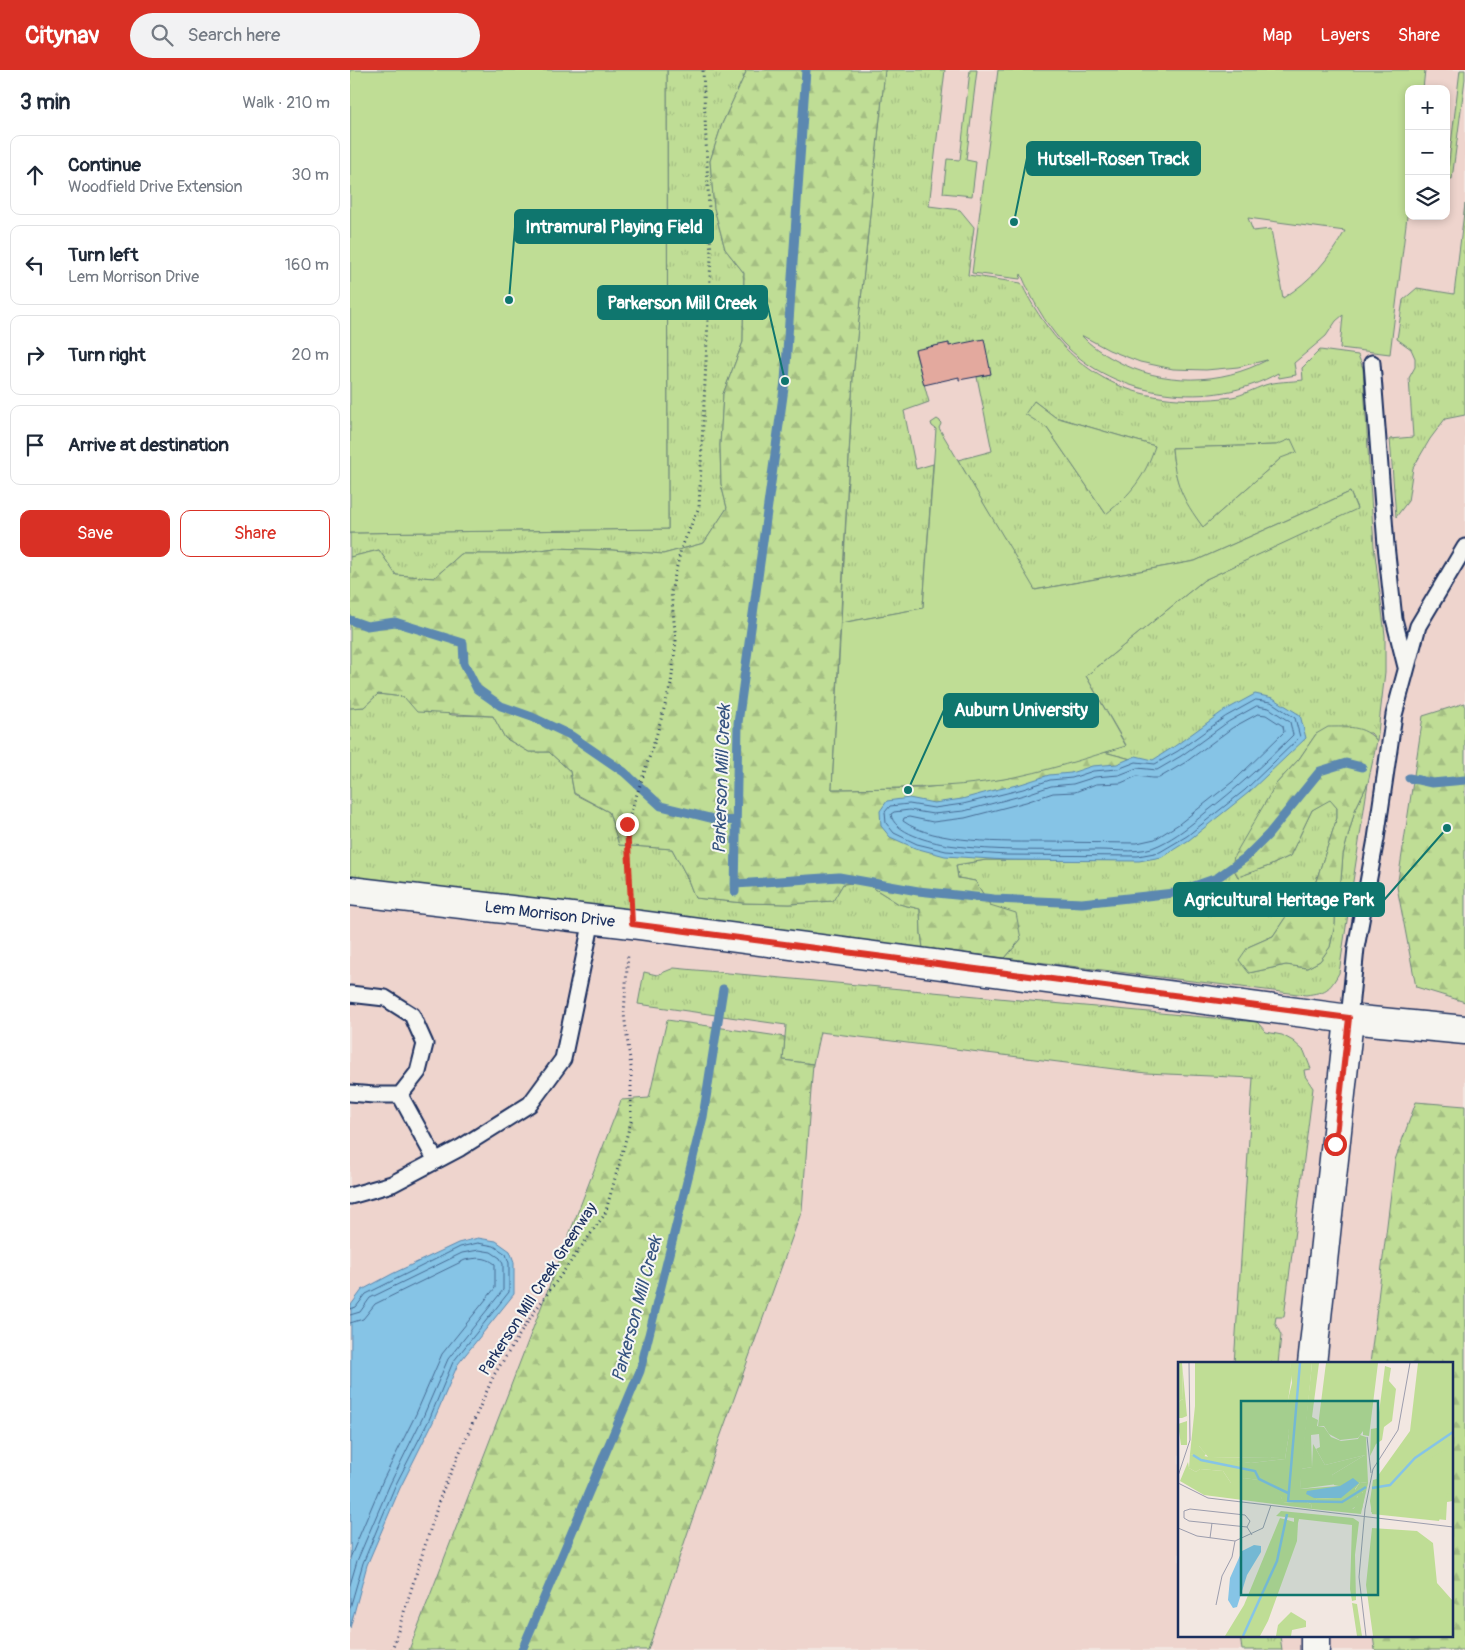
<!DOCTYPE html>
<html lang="en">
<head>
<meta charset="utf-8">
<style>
  :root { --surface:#fff; --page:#f2f2f3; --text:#1f2937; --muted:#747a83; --line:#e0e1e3; --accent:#d93025 }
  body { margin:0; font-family:Pangolin,sans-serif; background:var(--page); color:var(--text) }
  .controls { position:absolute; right:15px; top:15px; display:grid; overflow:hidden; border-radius:10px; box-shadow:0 2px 8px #0003 }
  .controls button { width:45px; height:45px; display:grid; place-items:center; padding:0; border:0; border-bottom:1px solid var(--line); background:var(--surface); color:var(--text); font:25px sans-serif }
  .stop { position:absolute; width:15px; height:15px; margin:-11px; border:4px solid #d93025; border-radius:50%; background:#fff }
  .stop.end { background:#d93025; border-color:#fff; box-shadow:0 1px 5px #0008 }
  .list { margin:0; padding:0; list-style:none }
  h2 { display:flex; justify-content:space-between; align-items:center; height:65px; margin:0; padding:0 20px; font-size:21px }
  h2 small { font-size:16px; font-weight:400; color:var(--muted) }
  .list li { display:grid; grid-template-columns:32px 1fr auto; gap:15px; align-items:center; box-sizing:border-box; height:80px; margin:0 10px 10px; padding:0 10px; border:1px solid var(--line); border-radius:10px }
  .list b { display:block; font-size:19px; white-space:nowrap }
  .list p { margin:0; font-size:16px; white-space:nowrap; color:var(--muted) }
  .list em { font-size:16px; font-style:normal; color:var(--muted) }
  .actions { display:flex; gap:10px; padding:15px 20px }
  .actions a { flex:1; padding:11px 0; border:1px solid var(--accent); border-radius:10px; text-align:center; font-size:18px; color:var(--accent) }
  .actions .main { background:var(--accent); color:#fff }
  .icon { flex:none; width:28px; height:28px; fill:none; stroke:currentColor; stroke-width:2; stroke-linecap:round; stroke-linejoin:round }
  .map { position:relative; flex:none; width:1115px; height:1580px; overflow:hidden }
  header { display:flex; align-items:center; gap:30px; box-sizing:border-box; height:70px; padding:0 25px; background:var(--accent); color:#fff }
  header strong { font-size:24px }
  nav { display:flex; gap:28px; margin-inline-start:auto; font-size:18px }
  .search { width:350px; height:45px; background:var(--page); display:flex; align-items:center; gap:12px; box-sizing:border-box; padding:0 18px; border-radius:28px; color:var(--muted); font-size:19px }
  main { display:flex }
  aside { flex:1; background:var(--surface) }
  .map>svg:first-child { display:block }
  .built { fill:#eed4cd; fill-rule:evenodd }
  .grass { fill:url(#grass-tufts); stroke:#6d867a; fill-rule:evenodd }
  .forest { fill:url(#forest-firs); stroke:#6d867a }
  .pitch { fill:#bfdd95; stroke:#6d867a; fill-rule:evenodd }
  .water { fill:#86c4e6; stroke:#5b88b0 }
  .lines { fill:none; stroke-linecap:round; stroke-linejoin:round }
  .shore { stroke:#466b94; stroke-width:1 }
  .stream { stroke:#5b88b0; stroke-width:9 }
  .building { fill:#e3a99e; stroke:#1b2f5e }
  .service-casing { stroke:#1b2f5e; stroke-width:19 }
  .minor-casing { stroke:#1b2f5e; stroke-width:31 }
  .tertiary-casing { stroke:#1b2f5e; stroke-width:31 }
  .path { stroke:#1b2f5e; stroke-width:3; stroke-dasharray:1 4; stroke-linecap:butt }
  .service { stroke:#f6f6f2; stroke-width:15 }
  .minor { stroke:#f6f6f2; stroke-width:28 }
  .tertiary { stroke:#f6f6f2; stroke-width:28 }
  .route { stroke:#d93025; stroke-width:6 }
  .labels { text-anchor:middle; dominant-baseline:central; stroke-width:4; stroke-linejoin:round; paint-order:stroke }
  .street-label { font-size:16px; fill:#1b2f5e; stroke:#f6f6f2 }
  .water-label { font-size:18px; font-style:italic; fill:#365480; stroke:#f6f6f2 }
  .inset-river { fill:none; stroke:#86c4e6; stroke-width:2.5 }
  .inset-road { fill:none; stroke:#9c9dad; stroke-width:1 }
  .view { fill:#0f766e; fill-opacity:0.15; stroke:#0f766e; stroke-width:2.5 }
  .inset-edge { fill:none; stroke:#1b2f5e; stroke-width:2.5 }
  .leader { fill:none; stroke:#0f766e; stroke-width:2 }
  .callout-dot { fill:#0f766e; stroke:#f6f6f2; stroke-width:2 }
  .callout { fill:#0f766e; stroke:#0f766e; stroke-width:2 }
  .callout-label { font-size:18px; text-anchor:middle; font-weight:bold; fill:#fff }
</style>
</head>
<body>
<header>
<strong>Citynav</strong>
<div class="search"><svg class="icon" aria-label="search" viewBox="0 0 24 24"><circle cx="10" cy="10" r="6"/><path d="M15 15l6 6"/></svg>Search here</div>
<nav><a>Map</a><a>Layers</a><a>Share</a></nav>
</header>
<main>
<aside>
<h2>3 min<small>Walk · 210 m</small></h2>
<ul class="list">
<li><svg class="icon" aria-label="ahead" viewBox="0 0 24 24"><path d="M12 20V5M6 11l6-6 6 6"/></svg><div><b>Continue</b><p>Woodfield Drive Extension</p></div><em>30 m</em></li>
<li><svg class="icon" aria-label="left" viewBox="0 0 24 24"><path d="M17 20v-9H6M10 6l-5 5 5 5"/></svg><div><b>Turn left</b><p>Lem Morrison Drive</p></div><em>160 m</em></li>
<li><svg class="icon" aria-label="right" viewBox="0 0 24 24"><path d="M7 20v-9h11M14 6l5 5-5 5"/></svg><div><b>Turn right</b></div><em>20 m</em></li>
<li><svg class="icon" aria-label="arrive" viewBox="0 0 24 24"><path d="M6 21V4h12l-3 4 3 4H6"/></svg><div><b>Arrive at destination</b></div></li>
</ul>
<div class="actions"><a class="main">Save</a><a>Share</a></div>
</aside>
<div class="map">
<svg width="1115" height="1580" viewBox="0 0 1115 1580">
  <defs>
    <pattern id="grass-tufts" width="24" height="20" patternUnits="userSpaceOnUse" patternTransform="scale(1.25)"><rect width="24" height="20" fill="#bfdd95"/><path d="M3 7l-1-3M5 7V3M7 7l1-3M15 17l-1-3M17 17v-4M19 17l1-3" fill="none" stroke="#a4be83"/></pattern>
    <pattern id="forest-firs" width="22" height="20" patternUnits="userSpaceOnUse" patternTransform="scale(1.25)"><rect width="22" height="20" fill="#bfdd95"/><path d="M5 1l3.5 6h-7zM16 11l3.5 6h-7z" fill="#a4be83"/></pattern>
  </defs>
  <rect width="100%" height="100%" fill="#f2e7e1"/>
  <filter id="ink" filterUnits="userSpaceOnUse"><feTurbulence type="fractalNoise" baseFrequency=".02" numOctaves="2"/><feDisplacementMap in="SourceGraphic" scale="10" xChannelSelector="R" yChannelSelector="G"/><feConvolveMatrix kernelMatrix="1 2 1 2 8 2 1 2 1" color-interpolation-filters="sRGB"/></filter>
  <g filter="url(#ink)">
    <path class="built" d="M0,0h1115v1580h-1115zM1059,19h37v127h-37zM829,1294h272v272h-272z"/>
    <path class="grass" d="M317,0h78l1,2 -24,52 -12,37 4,47 11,41 19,24 -1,69 -20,52 -3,51 1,39 6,24 -23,35 -41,11 -51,-4 -57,-2 -43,6h-51l-27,24 -38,-3 -17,-25 -29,7v-24l318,-4z
      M535,0h60l-16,136 31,4 14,17 -6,48 53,8c45,91 110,127 211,114 11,-2 22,-8 33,-12 12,-4 25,-3 38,-5l-1,-12 18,-18 38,5 5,13 11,178 11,89v37l-8,69 -6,-8 -55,1 -17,25 -23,25 -44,82 6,11 31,-11 21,-10 22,-46 18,-11 7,9v10l-29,87 -21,10 -14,21 -25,11 1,26 37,-8 21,3 13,-7 10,-14 5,-23 1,-36 5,-8 2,-25 12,-45 13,-27 -29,190c-10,18 -13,19 -33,22l-301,-37 16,-19 -31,-34 -15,-24 -17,-3 -2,-13 30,-5h129l16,-101 -27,-7 22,-7 -40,-69 118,-96 153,-72 -7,-16 -155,69 -161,29 -76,-130 34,-9 -15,-74 14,-3 -42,-28v-3l-34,8 14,51 -25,9 12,58 17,-5 -10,144 -82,15 12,-247zM684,331l21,16 100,29 -49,68 -59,-86zM926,375l5,13 -78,69c-20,-30 -28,-43 -31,-79z
      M1115,134v211l-20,4 -15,20 -17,29 -5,33 -12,16 -6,-78 23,-2 -4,-59 6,-11v-9l-4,-9 -14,-10 6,-39 14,-12 37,6z
      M28,624l26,3 48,18 41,1 12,22 24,14h20l21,19 4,23 35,18 10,33 53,4 14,26 9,23 48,5 47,1 42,-3 11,-17 21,-2 35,22 21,5 1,24 2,15 -382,-46 -191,-25v-169l14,-1z
      M324,898l583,54 9,10 16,3 11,6 11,10 7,18 -7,1 1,6 8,12 -29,229h-8l-1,6 6,12 -3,29h-44l19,-286 -107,-5 -326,-41 -7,32 -30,-4 3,-35 -148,-21 6,-32 13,3z
      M890,1566h40l2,14h-40z"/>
    <path class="forest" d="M395,0h140l-32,306 -21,413 89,-1 82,-9 101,-27 27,7 -16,101h-129l-30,5 2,13 17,3 15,24 26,8 5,26 -16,19 -82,-10 -2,-15 -1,-24 -21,-5 -35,-22 -21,2 -10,17 -43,3 -47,-1 -48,-5 -9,-23 -14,-26 -53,-4 -10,-33 -35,-19 -4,-22 -21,-19h-20l-24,-14 -12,-22 -76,-4 -13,-15 -26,-3 -14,13 -14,1v-151l29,-7 17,25 38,3 27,-24h51l43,-6 57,2 51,4 41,-11 23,-35 -6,-24 -1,-39 3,-51 20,-52 1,-69 -19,-24 -11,-41 -4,-47 12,-37 24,-52z
      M1115,633v299l-49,-15 -19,-100 26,-171z
      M978,657c19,0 36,-2 49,14l-9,42 -13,27 -12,45 -2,25 -5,9 -1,35 -5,23 -10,14 -13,7 -21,-3 -37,8 -10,-13 9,-13 25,-11 14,-21 21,-10 29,-87v-10l-7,-8 -18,10 -22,46 -21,10 -31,11 -6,-11 2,-10 42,-72 23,-25 17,-25z
      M317,950l118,17 -2,23 30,4 -11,146 -84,233 -70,207h-239l212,-550 28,-2z
      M1066,1032l49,4v544h-90l-2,-14h78v-272h-81l25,-204z"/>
    <path class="pitch" d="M0,0h317l1,459 -318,4z
      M620,0h7l-11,90 10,2 -4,34 -29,-3 4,-34 13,1z
      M648,0h427l-2,19h-14v111l-19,154 -50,-6 3,-33 -7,6 -10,15 -32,27 2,12 -17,3 -1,-5c-66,38 -163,26 -216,-31 -18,-20 -30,-43 -41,-68l-1,5 -48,-6zM898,148l97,13c-16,28 -34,50 -62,67l-12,-69 -18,2zM731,265l28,15 31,12 33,7 33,1 32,-3 29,-7c-46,25 -105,26 -152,0 -13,-7 -24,-14 -34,-25z
      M1110,0h5v9l-13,100 -5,-1z
      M684,331l21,16 100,29c-10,31 -24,48 -49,68l-59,-86 -22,-14z
      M587,349l3,2 1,3 -2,4 96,162 160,-29 155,-69 7,17 -153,71 -118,96 40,70c-40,12 -81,26 -122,33 -56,10 -115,9 -172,10l9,-166 82,-15 13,-179 -4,-3 -1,-3z
      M941,369l6,13 -16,6 -78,69c-21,-28 -28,-44 -31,-79l104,-3z"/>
    <path class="water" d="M905,624l18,4 27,17 6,23 -58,55 -59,47 -27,17 -23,4 -133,-1 -61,-4 -30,-8 -25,-11 -9,-11 -1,-15 7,-10 22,-3 25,5 28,-4 33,-9 26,-6 28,-9 22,-2 21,-7 25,-2 19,-8 17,4 22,-14 47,-34z
      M128,1168l18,3 14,10 4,11v32l-56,70 -25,58 -33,66 -33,77 -17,63 1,-323 11,-15 30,-16 66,-31z"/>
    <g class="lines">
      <path class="shore" d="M906,630l15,2 24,16 5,19 -55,53 -58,46 -27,16 -22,4 -132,-1 -60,-4 -29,-7 -23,-11 -8,-10 -1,-11 5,-6 19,-2 25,4 29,-4 60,-15 27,-9 22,-2 21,-7 25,-2 18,-7 19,2 23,-13 47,-34z
        M907,636l12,2 21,14 3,13c-28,28 -57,54 -88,78 -14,12 -29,24 -46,32 -17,9 -42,5 -60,5 -50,0 -102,2 -151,-5 -17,-3 -55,-12 -57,-31l3,-2 15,-2 24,4 31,-3 60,-16 27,-9 22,-2 22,-7 24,-2 18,-7 20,2 24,-14 47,-34z
        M908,644l8,1 17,11 1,6 -48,47 -57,45 -24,15 -18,4c-31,0 -61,-1 -92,-1 -38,0 -111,2 -142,-21l1,-3 5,-1 24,5 32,-4 61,-16 27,-9 22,-1 21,-8 25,-1 16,-7 15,2h7l27,-16 46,-34z
        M0,1239l6,-2 10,-13 94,-47 18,-4 16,3 12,8 3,9v29l-56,70 -24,58 -34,66 -32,77 -13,45
        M0,1245l10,-3 10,-14 92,-45 17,-3 12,2 9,6 3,6v26l-55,69 -25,58 -33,67 -33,77 -7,24
        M0,1253l13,-4 12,-15 90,-44c11,-2 20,-4 30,4v24l-53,66 -26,60 -33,66 -33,78"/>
      <path class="stream" d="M0,550l17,6 28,-4 68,21 1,20 13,26 24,17 31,11 38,18 54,37 37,34 61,15 14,-1
        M1059,708l23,5 33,-3
        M385,814l104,-7 79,14 76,8 88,4 92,-10 43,-15 28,-20 23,-23 52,-64 26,-8 16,4
        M385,822l3,-169 47,-342 21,-311
        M172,1580l118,-279 63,-254 20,-128"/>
    </g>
    <path class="building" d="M634,269l7,35 -32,6v-3l-35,8 -9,-35 34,-7v3z"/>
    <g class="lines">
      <defs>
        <path id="service" d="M1022,293l14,182 8,74 12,48
          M0,924l35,4 27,17 13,29 -7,28 -18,23h-26l-24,-2
          M999,949l7,-71 20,-109 18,-124 24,-89 47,-79
          M50,1025l36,66
          M0,1126l42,-12 68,-36 70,-44 33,-45 29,-139"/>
        <path id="minor" d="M962,1294l37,-345
          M965,1566v14"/>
        <g id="tertiary">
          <path id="s1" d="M0,821l282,33 717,95 116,11"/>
        </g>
      </defs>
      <use href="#service" class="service-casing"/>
      <use href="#minor" class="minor-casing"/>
      <use href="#tertiary" class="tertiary-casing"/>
      <path class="path" d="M281,824l-4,-70 29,-87 15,-53 5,-43 -5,-49 10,-43 18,-42 12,-250 -8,-187
        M42,1580l50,-158 52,-117 38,-60 73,-101 26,-93v-54l-7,-53 4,-61"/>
      <use href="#service" class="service"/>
      <use href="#minor" class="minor"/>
      <use href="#tertiary" class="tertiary"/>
    </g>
  </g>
  <g class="lines" filter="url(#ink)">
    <path class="route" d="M277,754l5,100 717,94 -14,126"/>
  </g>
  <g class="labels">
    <g class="street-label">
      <text stroke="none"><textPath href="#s1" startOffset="201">Lem Morrison Drive</textPath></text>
      <text transform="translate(188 1219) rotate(-57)">Parkerson Mill Creek Greenway</text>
    </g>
    <g class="water-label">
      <text transform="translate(372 709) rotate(-88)">Parkerson Mill Creek</text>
      <text transform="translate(287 1239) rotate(-75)">Parkerson Mill Creek</text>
    </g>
  </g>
  <g transform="translate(828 1292)">
    <rect width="275" height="275" fill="#f2e7e1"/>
    <path d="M4,1l5,53 -5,2h-4v-16l5,-3zM17,1h4v83l7,8 -3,4 -13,-4 5,-48zM102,1h10l2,11 -5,33 2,27 -4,25 -34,4 -42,-5 71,-1zM134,1h7l-7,54 6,3 -1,6 7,1 7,10 10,4 17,-2 2,-4 6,2 2,46 -8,-1 -5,7 2,9 2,-6 4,1 -4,11 -7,5 10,-3 4,-17 -5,25 -39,-4 -6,-11 19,-1 4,-12 -5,-1 -2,-10 33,-20 -40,10 -9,-16 4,-2 -1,-13 -8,1 1,32 -11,2zM240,1h35v138l-6,1 -1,18 -75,-8 6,-35 33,-46zM207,4l6,2 -2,13 7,8 -4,32 -8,6 -2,13 -6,4 -6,12 1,-27 6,-1zM9,59v24h-6l-3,-21zM10,100l1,6 7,4 4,-3 23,2 8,12 13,-5 15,2 22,17 3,6 20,-2 7,3 1,5 -108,-14 -24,-14zM103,149l72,7 6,4 -4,33 1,45 -4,1 -2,-12 2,-64 -53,-6 -1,4h-4v-5l-18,-2zM174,241l5,1 5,32h-5z" fill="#bfdd95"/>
    <path d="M0,1h4l1,36 -5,3zM112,1h22l-12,126 39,-3 -4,12 -19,1 7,6 -1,5 -10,-1 -1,-5 -7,-3 -21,2 -2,-6 -7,-1 -16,-16 -14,-2 -6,5h-7l-8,-12 -23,-2 -4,3 -7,-4 1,-14 61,9 34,-4 4,-25 -4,-22 7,-29zM269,87l6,6v38l-6,1 -8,27 -67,-7 -2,-13 3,-21 17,-5 15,-11 11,2zM182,120l8,1 -6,26 -10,3 11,-20 -9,7 -4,-1zM102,156l18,5 -1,18 -29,80 -8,15h-35l19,-31zM194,166l45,3 16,12 4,40 16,18v35h-80l-7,-51zM113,250l15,9v6l-14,3 -1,6h-15l2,-11z" fill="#bfdd95"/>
    <path d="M21,1h81v94l-71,1 -10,-12zM148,1h52l-9,73 -6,-1v-4l-5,7 -18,2 -11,-6 -5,-8h-6zM135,82l12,21 40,-10 -33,20 5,9 -37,5 1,-20 11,-2z" fill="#bfdd95"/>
    <path d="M175,116l6,5 -18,15h-27l-8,-4 1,-3 33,-5zM76,183l7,1v6l-14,23 -10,32 -4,1 -5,-8 2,-22 12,-27z" fill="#86c4e6"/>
    <path class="inset-river" d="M15,93l8,5 54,11 4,8 29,14M194,126l18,-3 25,-27 38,-26M110,139l54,1 24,-15M110,140l12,-139M65,274l34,-75 10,-47"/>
    <path class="inset-road" d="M189,75l4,36M0,114l12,-36 -1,-77M0,121l30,15 245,29M69,165l-58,-6 -5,-3v-7l6,-2 55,6 5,6 -3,6 5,8M0,166l19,8 38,5 28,-13 8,-23M32,176l2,-15M38,243l6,-29 10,-19 3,-16M188,274l-7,-59 6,-68 8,-40 25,-39 12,-67"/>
    <path class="view" d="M63,39h137v194h-137z"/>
    <rect width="275" height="275" class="inset-edge"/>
  </g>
  <path class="leader" d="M664 152L677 88M159 230L165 157M435 311L417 233M558 720L594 640M1097 758L1034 830"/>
  <g class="callout-dot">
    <circle cx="664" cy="152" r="5"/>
    <circle cx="159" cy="230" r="5"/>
    <circle cx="435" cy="311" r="5"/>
    <circle cx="558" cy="720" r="5"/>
    <circle cx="1097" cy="758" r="5"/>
  </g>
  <g class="callout">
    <rect x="677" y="72" width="173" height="33" rx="5"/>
    <rect x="165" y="140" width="198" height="33" rx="5"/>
    <rect x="248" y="216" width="169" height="33" rx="5"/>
    <rect x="594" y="624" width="154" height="33" rx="5"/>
    <rect x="824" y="813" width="210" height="33" rx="5"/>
  </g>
  <g class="callout-label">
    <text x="763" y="95">Hutsell-Rosen Track</text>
    <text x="264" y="163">Intramural Playing Field</text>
    <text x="332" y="239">Parkerson Mill Creek</text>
    <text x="671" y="646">Auburn University</text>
    <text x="929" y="836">Agricultural Heritage Park</text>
  </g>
</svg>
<div class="controls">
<button>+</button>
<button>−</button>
<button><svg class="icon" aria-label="layers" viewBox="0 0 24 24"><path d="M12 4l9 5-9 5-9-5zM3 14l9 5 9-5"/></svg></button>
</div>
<div class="stop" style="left:985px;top:1074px"></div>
<div class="stop end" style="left:277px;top:754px"></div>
</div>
</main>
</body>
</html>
